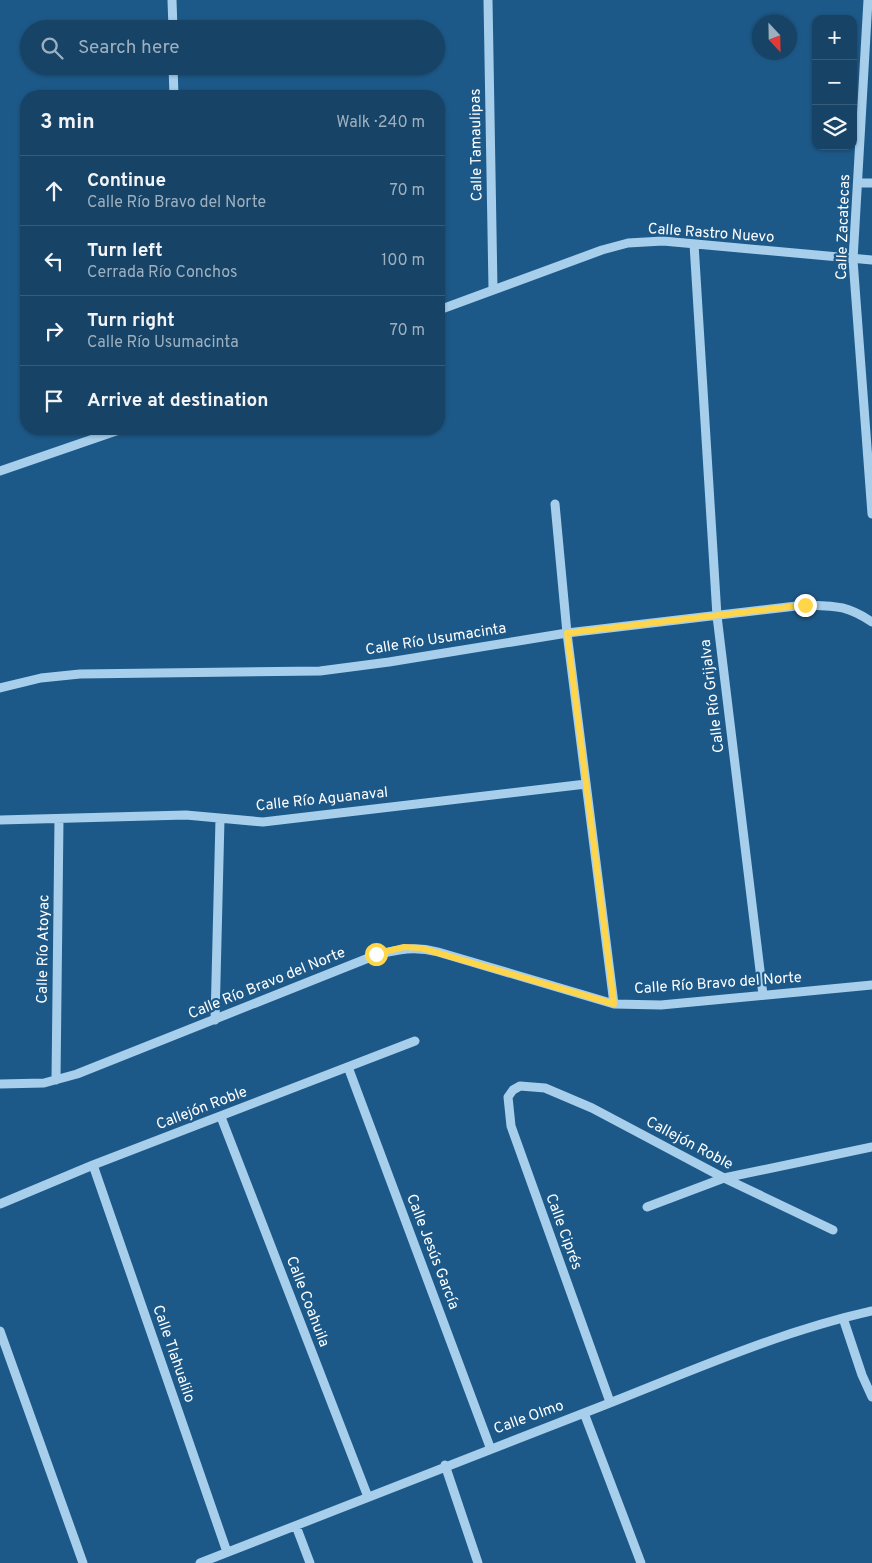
<!DOCTYPE html>
<html lang="en">
<head>
<meta charset="utf-8">
<style>
  :root { --surface:#164366; --page:#1f4a6c; --text:#f1f3f6; --muted:#9eb0bf; --line:#355c7a }
  body { margin:0; font-family:Overpass,sans-serif; background:var(--page); color:var(--text) }
  .controls { position:absolute; right:15px; top:15px; display:grid; overflow:hidden; border-radius:10px; box-shadow:0 1px 4px #0004 }
  .controls button { width:45px; height:45px; display:grid; place-items:center; padding:0; border:0; border-bottom:1px solid var(--line); background:var(--surface); color:var(--text); font:25px sans-serif }
  .compass { position:absolute; left:752px; top:15px; width:45px; height:45px; border-radius:50%; background:var(--surface); box-shadow:0 1px 4px #0004; rotate:158deg }
  .stop { position:absolute; width:15px; height:15px; margin:-11px; border:4px solid #ffd54a; border-radius:50%; background:#fff }
  .stop.end { background:#ffd54a; border-color:#fff; box-shadow:0 1px 5px #0008 }
  .list { margin:0; padding:0; list-style:none }
  h2 { display:flex; justify-content:space-between; align-items:center; height:65px; margin:0; padding:0 20px; font-size:21px }
  h2 small { font-size:16px; font-weight:400; color:var(--muted) }
  .list li { display:grid; grid-template-columns:32px 1fr auto; gap:15px; align-items:center; box-sizing:border-box; height:70px; padding:0 20px; border-top:1px solid var(--line) }
  .list b { display:block; font-size:19px; white-space:nowrap }
  .list p { margin:0; font-size:16px; white-space:nowrap; color:var(--muted) }
  .list em { font-size:16px; font-style:normal; color:var(--muted) }
  .icon { flex:none; width:28px; height:28px; fill:none; stroke:currentColor; stroke-width:2; stroke-linecap:round; stroke-linejoin:round }
  .map { position:relative; flex:none; width:872px; height:1563px; overflow:hidden }
  .search { position:absolute; background:var(--surface); box-shadow:0 1px 4px #0004; left:20px; top:20px; width:425px; height:55px; display:flex; align-items:center; gap:12px; box-sizing:border-box; padding:0 18px; border-radius:28px; color:var(--muted); font-size:19px }
  .panel { position:absolute; background:var(--surface); box-shadow:0 1px 4px #0004; left:20px; top:90px; width:425px; height:345px; border-radius:20px }
  .map>svg:first-child { display:block }
  .lines { fill:none; stroke-linecap:round; stroke-linejoin:round }
  .minor { stroke:#a7cfeb; stroke-width:9 }
  .route { stroke:#ffd54a; stroke-width:6 }
  .labels { text-anchor:middle; dominant-baseline:central; stroke-width:4.5; stroke-linejoin:round; paint-order:stroke }
  .street-label { font-size:15px; fill:#fff; stroke:#1d5988 }
</style>
</head>
<body>
<div class="map">
<svg width="872" height="1563" viewBox="0 0 872 1563">
  <rect width="100%" height="100%" fill="#1d5988"/>
  <g class="lines">
    <path class="minor" d="M172,0l1,29
      M488,0l5,289
      M868,0l-15,260 19,254
      M173,66l1,30
      M859,183h13
      M694,244l23,372 46,379
      M439,310l163,-60 26,-7 35,-2 209,19
      M0,471l122,-42
      M555,504l12,129 47,371
      M0,688l41,-10 39,-4 240,-3 69,-9 178,-29 238,-28c31,1 41,0 67,17
      M0,820l186,-5 77,7 323,-38
      M215,1020l5,-201
      M348,1067l142,380
      M56,1080l3,-261
      M0,1084l44,-1 33,-9 299,-119c23,-6 39,-9 62,-3l176,52 47,1 211,-20
      M221,1117l147,380
      M93,1165l134,387
      M0,1204l93,-39 322,-124
      M647,1207l77,-29 148,-31
      M843,1318l19,57 10,22
      M0,1331l83,232
      M610,1402l-99,-276 -3,-29 5,-7 7,-4 25,2 47,20 132,70 109,52
      M584,1413l57,150
      M445,1465l33,98
      M296,1526l14,37
      M200,1563c128,-51 256,-101 384,-150 94,-36 189,-80 288,-102"/>
  </g>
  <g class="lines">
    <path class="route" d="M376,954l28,-7 17,1 193,56 -47,-371 238,-28"/>
  </g>
  <g class="labels">
    <g class="street-label">
      <text transform="translate(477 145) rotate(-91)">Calle Tamaulipas</text>
      <text transform="translate(844 227) rotate(-88)">Calle Zacatecas</text>
      <text transform="translate(711 234) rotate(4)">Calle Rastro Nuevo</text>
      <text transform="translate(436 640) rotate(-9)">Calle Río Usumacinta</text>
      <text transform="translate(713 696) rotate(-97)">Calle Río Grijalva</text>
      <text transform="translate(322 800) rotate(-6)">Calle Río Aguanaval</text>
      <text transform="translate(44 949) rotate(-89)">Calle Río Atoyac</text>
      <text transform="translate(267 984) rotate(-22)">Calle Río Bravo del Norte</text>
      <text transform="translate(718 984) rotate(-4)">Calle Río Bravo del Norte</text>
      <text transform="translate(202 1109) rotate(-21)">Callejón Roble</text>
      <text transform="translate(689 1144) rotate(28)">Callejón Roble</text>
      <text transform="translate(563 1232) rotate(70)">Calle Ciprés</text>
      <text transform="translate(432 1252) rotate(69)">Calle Jesús García</text>
      <text transform="translate(307 1302) rotate(69)">Calle Coahuila</text>
      <text transform="translate(173 1354) rotate(71)">Calle Tlahualilo</text>
      <text transform="translate(529 1418) rotate(-20)">Calle Olmo</text>
    </g>
  </g>
</svg>
<div class="controls">
<button>+</button>
<button>−</button>
<button><svg class="icon" aria-label="layers" viewBox="0 0 24 24"><path d="M12 4l9 5-9 5-9-5zM3 14l9 5 9-5"/></svg></button>
</div>
<svg class="compass" viewBox="-18 -18 36 36"><path d="M0-13l5 13h-10z" fill="#e53935"/><path d="M0 13l5-13h-10z" fill="#9eb0bf"/></svg>
<div class="stop" style="left:376px;top:954px"></div>
<div class="stop end" style="left:805px;top:605px"></div>
<div class="search"><svg class="icon" aria-label="search" viewBox="0 0 24 24"><circle cx="10" cy="10" r="6"/><path d="M15 15l6 6"/></svg>Search here</div>
<section class="panel">
<h2>3 min<small>Walk · 240 m</small></h2>
<ul class="list">
<li><svg class="icon" aria-label="ahead" viewBox="0 0 24 24"><path d="M12 20V5M6 11l6-6 6 6"/></svg><div><b>Continue</b><p>Calle Río Bravo del Norte</p></div><em>70 m</em></li>
<li><svg class="icon" aria-label="left" viewBox="0 0 24 24"><path d="M17 20v-9H6M10 6l-5 5 5 5"/></svg><div><b>Turn left</b><p>Cerrada Río Conchos</p></div><em>100 m</em></li>
<li><svg class="icon" aria-label="right" viewBox="0 0 24 24"><path d="M7 20v-9h11M14 6l5 5-5 5"/></svg><div><b>Turn right</b><p>Calle Río Usumacinta</p></div><em>70 m</em></li>
<li><svg class="icon" aria-label="arrive" viewBox="0 0 24 24"><path d="M6 21V4h12l-3 4 3 4H6"/></svg><div><b>Arrive at destination</b></div></li>
</ul>
</section>
</div>
</body>
</html>
